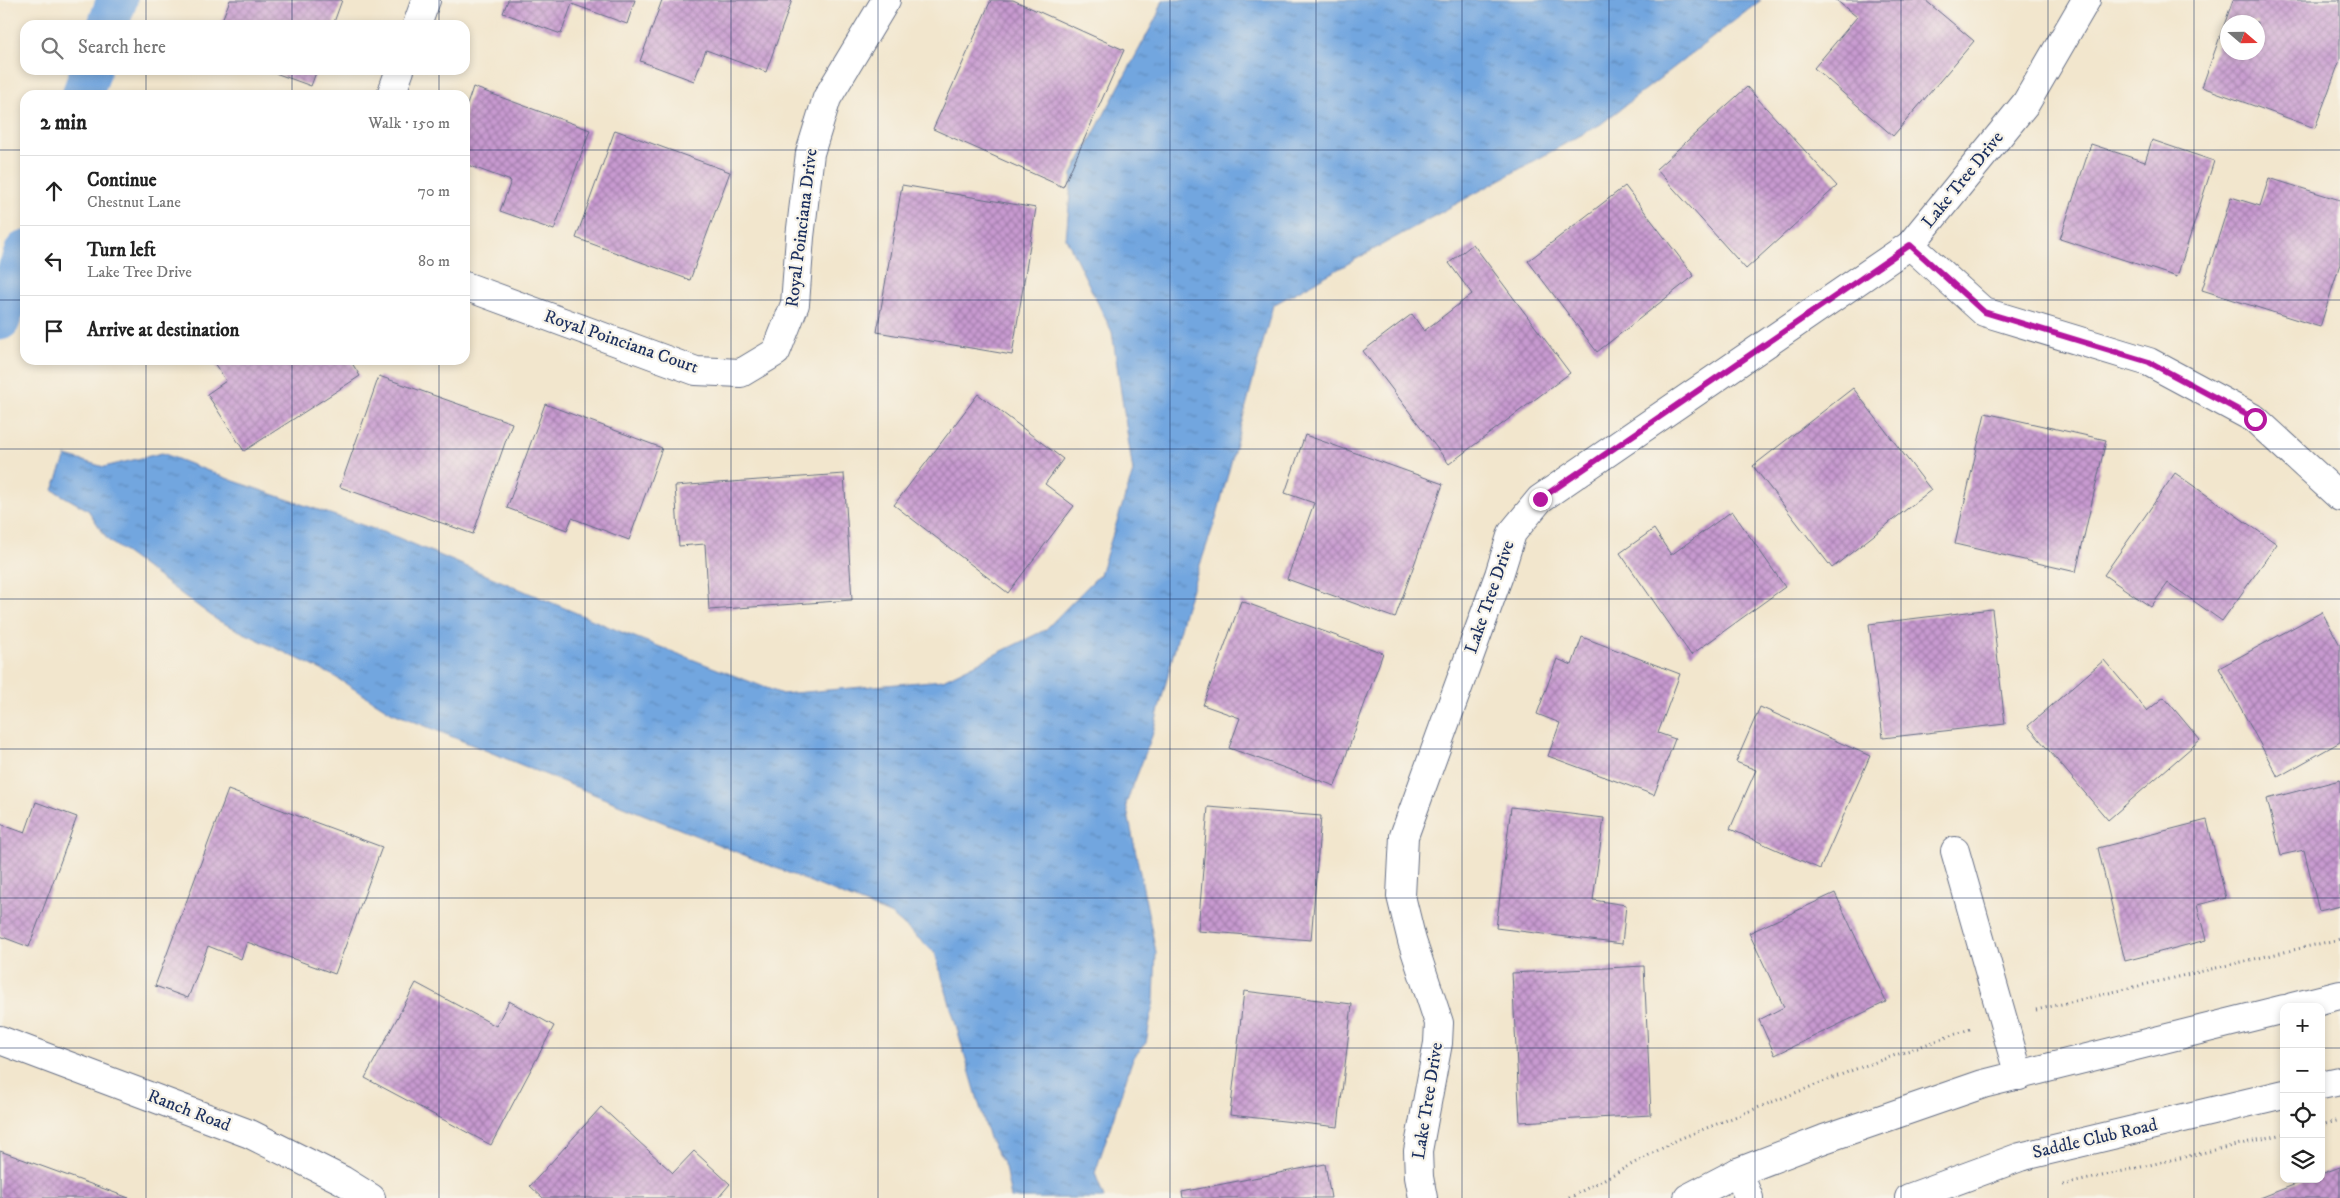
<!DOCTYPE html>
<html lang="en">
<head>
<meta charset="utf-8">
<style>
  :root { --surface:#fff; --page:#f2f2f2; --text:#222; --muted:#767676; --line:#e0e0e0 }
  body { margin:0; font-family:"IM FELL DW Pica",serif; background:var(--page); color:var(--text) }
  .controls { position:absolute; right:15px; bottom:15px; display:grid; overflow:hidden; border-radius:10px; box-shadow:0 2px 8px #0003 }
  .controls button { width:45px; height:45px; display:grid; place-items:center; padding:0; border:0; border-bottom:1px solid var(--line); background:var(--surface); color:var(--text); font:25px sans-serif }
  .compass { position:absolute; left:2220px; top:15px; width:45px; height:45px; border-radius:50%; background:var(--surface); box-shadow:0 2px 8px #0003; rotate:110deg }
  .stop { position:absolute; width:15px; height:15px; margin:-11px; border:4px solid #b5179e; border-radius:50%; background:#fff }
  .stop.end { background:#b5179e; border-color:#fff; box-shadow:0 1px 5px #0008 }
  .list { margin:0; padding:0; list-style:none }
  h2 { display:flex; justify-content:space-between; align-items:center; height:65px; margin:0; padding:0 20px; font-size:21px }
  h2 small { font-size:16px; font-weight:400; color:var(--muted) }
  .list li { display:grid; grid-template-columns:32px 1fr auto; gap:15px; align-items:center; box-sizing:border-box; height:70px; padding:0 20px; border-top:1px solid var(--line) }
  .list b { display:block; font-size:19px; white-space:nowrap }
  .list p { margin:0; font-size:16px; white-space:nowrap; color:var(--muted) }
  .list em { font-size:16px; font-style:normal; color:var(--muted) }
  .icon { flex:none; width:28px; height:28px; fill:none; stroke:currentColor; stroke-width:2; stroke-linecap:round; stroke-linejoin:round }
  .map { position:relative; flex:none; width:2340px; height:1198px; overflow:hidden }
  .search { position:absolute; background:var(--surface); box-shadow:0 2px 8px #0003; left:20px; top:20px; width:450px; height:55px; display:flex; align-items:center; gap:12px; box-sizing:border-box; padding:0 18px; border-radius:15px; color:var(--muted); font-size:19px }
  .panel { position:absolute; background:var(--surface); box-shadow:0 2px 8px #0003; left:20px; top:90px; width:450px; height:275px; border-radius:15px }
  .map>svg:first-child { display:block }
  .water { fill:url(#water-ripples); stroke:#466a9e }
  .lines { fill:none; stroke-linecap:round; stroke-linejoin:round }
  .canal { stroke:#72a6df; stroke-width:41 }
  .building { fill:url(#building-cross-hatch); fill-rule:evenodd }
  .minor-casing { stroke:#666f85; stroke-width:30 }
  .tertiary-casing { stroke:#666f85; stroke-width:30 }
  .path { stroke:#666f85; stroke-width:3; stroke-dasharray:1 4; stroke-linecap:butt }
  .minor { stroke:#fff; stroke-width:28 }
  .tertiary { stroke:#fff; stroke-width:28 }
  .route { stroke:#b5179e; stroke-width:6 }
  .grid { fill:none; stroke:#1b2f5e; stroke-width:1; stroke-opacity:0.55 }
  .labels { text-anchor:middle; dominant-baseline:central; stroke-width:4.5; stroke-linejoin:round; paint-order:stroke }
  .street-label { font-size:18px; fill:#1b2f5e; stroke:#f7f3e8 }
</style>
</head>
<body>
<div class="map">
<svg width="2340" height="1198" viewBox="0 0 2340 1198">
  <defs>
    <pattern id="water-ripples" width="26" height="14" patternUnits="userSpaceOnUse" patternTransform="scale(1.25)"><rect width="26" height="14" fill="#72a6df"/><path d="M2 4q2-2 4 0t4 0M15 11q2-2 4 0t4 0" fill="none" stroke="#5d88b8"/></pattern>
    <pattern id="building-cross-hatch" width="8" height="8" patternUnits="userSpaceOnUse" patternTransform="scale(1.25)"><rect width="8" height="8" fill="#c89ad0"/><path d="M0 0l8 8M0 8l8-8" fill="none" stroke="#a27eac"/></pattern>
  </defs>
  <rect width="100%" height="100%" fill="#f7f3e8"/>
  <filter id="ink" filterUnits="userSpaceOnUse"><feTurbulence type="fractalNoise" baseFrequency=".02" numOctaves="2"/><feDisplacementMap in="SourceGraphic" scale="10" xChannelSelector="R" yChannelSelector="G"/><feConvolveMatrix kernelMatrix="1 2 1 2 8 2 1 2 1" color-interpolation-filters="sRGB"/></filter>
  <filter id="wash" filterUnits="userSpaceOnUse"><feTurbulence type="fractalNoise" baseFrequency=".0096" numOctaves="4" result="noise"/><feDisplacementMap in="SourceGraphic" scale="20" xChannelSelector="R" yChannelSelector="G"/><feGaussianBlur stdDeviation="1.12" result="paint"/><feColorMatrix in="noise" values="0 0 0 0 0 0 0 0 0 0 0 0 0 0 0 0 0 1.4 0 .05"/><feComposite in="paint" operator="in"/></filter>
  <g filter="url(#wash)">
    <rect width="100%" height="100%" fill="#f2e6cd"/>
    <path class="water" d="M1163,0h598l-160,124 -328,181 -56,210 -32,94 -33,127 -26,68 30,148 -2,48 -8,43 -13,15 -38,115 9,25h-93l-6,-31 -16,-29 -54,-185 -43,-38 -501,-203 -59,-37 -115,-55 -109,-80 -20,-30 -35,-20 13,-34 38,11 58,-14 72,28 160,55 225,95 163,63 161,-14 102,-50 55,-56 33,-102 -21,-140 -46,-94 6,-64 85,-158z"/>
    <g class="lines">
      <path class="canal" d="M108,25l9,-25
        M82,95l9,-25
        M0,320l25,-69"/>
    </g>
    <g id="blocks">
      <path class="building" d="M230,0h112l-9,25h-113z
        M508,0h127l-8,24 -55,-20 -11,30 -58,-21z
        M662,0h130l-26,72 -60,-22 -12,31 -54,-20z
        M991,0h22l111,50 -61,137 -130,-58z
        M1836,0h89l49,41 -81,95 -79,-68 43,-51z
        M2233,0h107v60l-25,68 -113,-41zM2228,22h30v30h-30z
        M267,70h50l-6,16z
        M473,87l117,43 -36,100 -54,-19 11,-30 -46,-17v-53z
        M1747,87l90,99 -91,83 -90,-100z
        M615,130l115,42 -40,108 -114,-42z
        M2152,140l62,21 -37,116 -117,-38 31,-95 54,18z
        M2269,178l71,22v64l-20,63 -118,-37 29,-93 29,9z
        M902,185l134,23 -24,147 -135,-23z
        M1625,186l69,90 -97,76 -69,-91z
        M1473,244l97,129 -121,91 -86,-113 49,-37 12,17 48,-37 -23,-31z
        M212,360h138l10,16 -116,75 -37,-57 19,-13z
        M379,376l133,47 -39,111 -133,-47z
        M1853,388l78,102 -99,78 -79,-102z
        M978,394l85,65 -18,25 29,22 -66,87 -114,-88z
        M545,404l117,44 -33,92 -57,-22 -5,12 -60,-22z
        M1985,413l121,27 -30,132 -121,-28z
        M1305,435l138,49 -48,134 -108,-39 27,-76 -29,-10z
        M2175,473l102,71 -55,77 -54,-38 -17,24 -47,-32z
        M844,474l8,126 -143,10 -4,-66 -26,2 -4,-60z
        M1732,511l53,76 -94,68 -71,-102 34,-24 17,26z
        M1241,601l142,52 -48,133 -106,-38 11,-30 -37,-13z
        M1992,609l13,115 -122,14 -14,-114z
        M2322,612l18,33v97l-62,35 -59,-109z
        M1582,637l98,37 -22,59 17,6 -21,56 -106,-39 12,-33 -23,-9 20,-55 15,6z
        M2104,660l43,51 17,-14 36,43 -92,80 -80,-94z
        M1760,707l110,49 -50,113 -90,-40 26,-59 -20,-8z
        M2340,780v126l-21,5 -15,-61 -23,5 -14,-56z
        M228,790l154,57 -47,127 -88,-32 -6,17 -33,-13 -20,52 -33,-12z
        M36,802l41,15 -48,130 -29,-11v-112l25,9z
        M1208,807l113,9 -10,124 -113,-9z
        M1511,807l93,11 -11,82 33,5 -4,39 -126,-16z
        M2207,820l19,78 -29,7 9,35 -81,21 -27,-113z
        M1835,893l51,109 -111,53 -16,-35 25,-13 -35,-74z
        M1644,966l7,149 -131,7 -8,-149z
        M416,983l80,43 13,-25 45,25 -63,119 -126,-67z
        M1244,991l108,13 -14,123 -108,-12z
        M601,1107l72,66 21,-22 36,33 -12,14h-175l-13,-12z
        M0,1151l129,47h-129z
        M1325,1164l6,34h-148l-1,-6z
        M2340,1167v31h-80l49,-19h12v-5z"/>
    </g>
  </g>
  <g filter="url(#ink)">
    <use href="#blocks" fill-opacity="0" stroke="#666f85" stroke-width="1"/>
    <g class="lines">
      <defs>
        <path id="minor" d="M417,25l9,-25
          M391,95l9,-25
          M1910,245l74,67 165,50 106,57 85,78
          M465,286l231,85 45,2 35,-21 19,-48 5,-67 10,-84 17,-55 59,-98
          M1955,851l64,225
          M0,1040l250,94 92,46 29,18
          M1738,1172l11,26
          M1423,1198l-4,-21 -1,-26 20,-108 1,-20 -27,-82 -11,-45 3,-60 95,-261 13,-42 28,-34 370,-254 116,-142 60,-103"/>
        <path id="tertiary" d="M2292,1007l48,-12
          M2321,1085l19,-4
          M1688,1198l50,-26 86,-33 159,-55 301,-75
          M1909,1198l111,-41 264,-63"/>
      </defs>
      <use href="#minor" class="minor-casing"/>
      <use href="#tertiary" class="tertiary-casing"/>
      <path class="path" d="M2036,1010l304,-71
        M2321,1125l19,-5
        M2063,1185l221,-51
        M1569,1198l110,-59 174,-69 117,-41"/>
      <use href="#minor" class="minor"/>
      <use href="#tertiary" class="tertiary"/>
    </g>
  </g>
  <g class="lines" filter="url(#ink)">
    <path class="route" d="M1540,499l370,-254 74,67 165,50 106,57"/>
  </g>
  <path class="grid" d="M146,0v25M292,0v25M439,0v25M585,0v1198M731,0v1198M878,0v1198M1024,0v1198M1170,0v1198M1316,0v1198M1462,0v1198M1609,0v1198M1755,0v1198M1901,0v1198M2048,0v1198M2194,0v1198M146,70v25M292,70v25M439,70v25M0,150h25M465,150h1875M0,300h25M465,300h1875M146,360v838M292,360v838M439,360v838M0,449h2340M0,599h2340M0,749h2340M0,898h2340M0,1048h2284M2321,1048h19"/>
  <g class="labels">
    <g class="street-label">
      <text transform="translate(1963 180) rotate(-51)">Lake Tree Drive</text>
      <text transform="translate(802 228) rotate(-83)">Royal Poinciana Drive</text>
      <text transform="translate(621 342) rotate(19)">Royal Poinciana Court</text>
      <text transform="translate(1490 597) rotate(-71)">Lake Tree Drive</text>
      <text transform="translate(1428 1101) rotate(-81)">Lake Tree Drive</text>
      <text transform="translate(189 1111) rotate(21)">Ranch Road</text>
      <text transform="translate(2095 1139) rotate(-13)">Saddle Club Road</text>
    </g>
  </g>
</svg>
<div class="controls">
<button>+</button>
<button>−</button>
<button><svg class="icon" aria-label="locate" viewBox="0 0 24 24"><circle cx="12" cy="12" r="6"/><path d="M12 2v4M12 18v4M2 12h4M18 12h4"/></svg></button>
<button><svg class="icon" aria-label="layers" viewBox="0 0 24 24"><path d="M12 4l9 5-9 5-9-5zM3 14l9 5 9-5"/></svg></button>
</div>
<svg class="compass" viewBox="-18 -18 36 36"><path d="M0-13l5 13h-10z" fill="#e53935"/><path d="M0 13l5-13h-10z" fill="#767676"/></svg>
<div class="stop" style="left:2255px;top:419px"></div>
<div class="stop end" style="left:1540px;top:499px"></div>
<div class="search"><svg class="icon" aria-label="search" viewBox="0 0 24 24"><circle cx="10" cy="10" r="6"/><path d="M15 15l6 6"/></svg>Search here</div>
<section class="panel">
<h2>2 min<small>Walk · 150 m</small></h2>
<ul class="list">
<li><svg class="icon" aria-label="ahead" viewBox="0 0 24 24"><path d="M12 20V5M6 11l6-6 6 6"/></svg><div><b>Continue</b><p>Chestnut Lane</p></div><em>70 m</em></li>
<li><svg class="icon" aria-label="left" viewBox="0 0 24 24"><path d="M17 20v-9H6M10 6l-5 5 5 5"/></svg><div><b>Turn left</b><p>Lake Tree Drive</p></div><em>80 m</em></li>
<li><svg class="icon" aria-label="arrive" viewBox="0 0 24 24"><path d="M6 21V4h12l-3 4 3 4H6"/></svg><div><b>Arrive at destination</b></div></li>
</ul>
</section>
</div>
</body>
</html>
